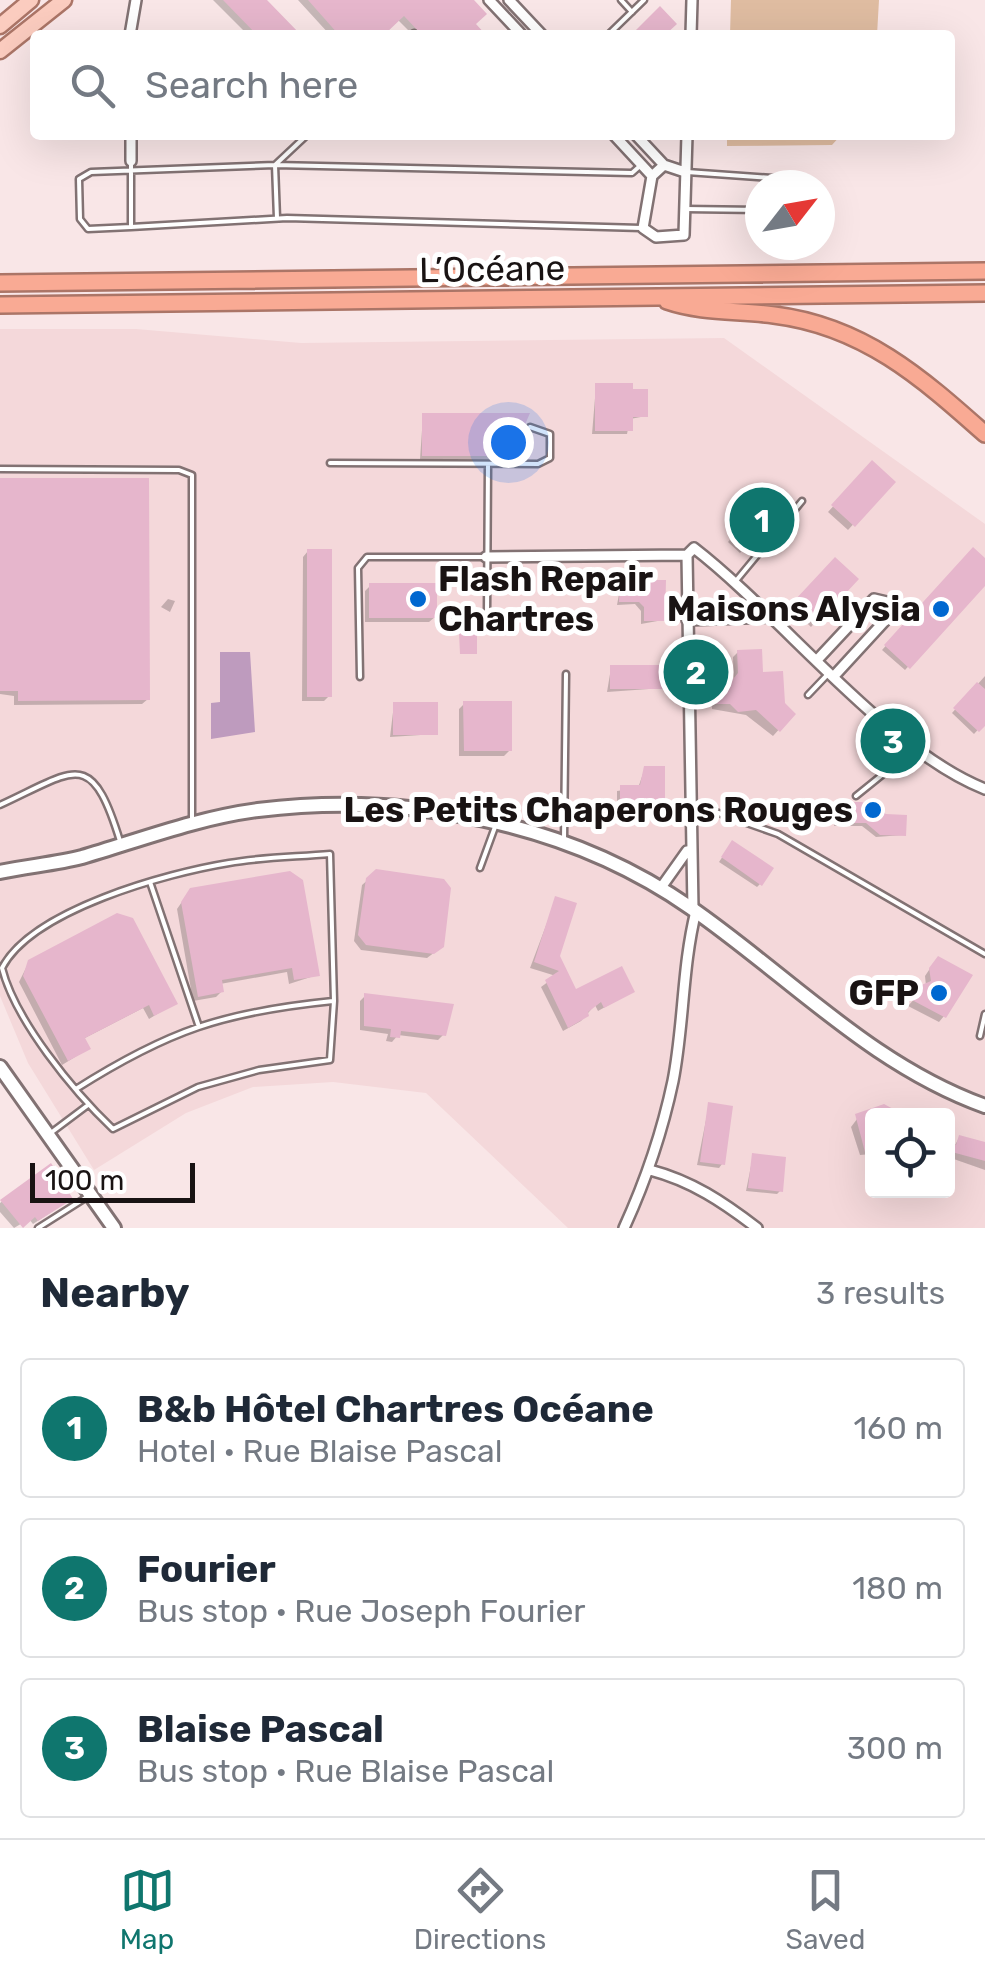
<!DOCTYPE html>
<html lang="en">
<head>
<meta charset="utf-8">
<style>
  :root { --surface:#fff; --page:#f2f2f3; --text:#1f2937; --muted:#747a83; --line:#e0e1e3; --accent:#0f766e }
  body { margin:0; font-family:Rubik,sans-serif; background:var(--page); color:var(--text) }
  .controls { position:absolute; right:30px; bottom:30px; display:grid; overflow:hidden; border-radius:10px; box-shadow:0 10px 40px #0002 }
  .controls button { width:90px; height:90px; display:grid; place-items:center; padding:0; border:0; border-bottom:2px solid var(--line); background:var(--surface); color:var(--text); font:50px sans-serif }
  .compass { position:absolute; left:745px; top:170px; width:90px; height:90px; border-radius:50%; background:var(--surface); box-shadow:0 10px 40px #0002; rotate:59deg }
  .scale { position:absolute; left:30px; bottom:25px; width:165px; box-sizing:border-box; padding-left:10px; border:5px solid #191313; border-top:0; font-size:28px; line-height:35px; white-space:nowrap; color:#191313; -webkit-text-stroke:8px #fff; paint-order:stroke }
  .you { position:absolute; left:508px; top:442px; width:35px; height:35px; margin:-25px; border:8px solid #fff; border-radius:50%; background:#1a73e8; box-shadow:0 0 0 15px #1a73e833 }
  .badge { display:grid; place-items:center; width:65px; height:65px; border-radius:50%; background:var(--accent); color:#fff; font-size:32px; font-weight:700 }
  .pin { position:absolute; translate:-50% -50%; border:5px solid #fff; box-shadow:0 2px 10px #0006 }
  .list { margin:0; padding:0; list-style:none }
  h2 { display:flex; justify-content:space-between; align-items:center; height:130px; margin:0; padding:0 40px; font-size:42px }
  h2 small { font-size:32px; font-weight:400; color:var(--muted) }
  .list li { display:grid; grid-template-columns:65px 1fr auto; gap:30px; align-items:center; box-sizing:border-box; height:140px; margin:0 20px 20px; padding:0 20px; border:2px solid var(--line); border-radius:10px }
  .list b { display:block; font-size:38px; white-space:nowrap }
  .list p { margin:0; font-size:32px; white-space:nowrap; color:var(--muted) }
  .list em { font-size:32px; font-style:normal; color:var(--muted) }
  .icon { flex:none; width:55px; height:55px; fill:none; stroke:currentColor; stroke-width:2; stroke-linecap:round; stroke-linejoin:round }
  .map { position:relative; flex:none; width:985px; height:1228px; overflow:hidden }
  .search { position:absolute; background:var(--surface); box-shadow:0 10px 40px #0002; left:30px; right:30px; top:30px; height:110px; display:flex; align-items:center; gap:25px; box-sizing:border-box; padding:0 35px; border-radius:10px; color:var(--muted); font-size:38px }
  .sheet { height:610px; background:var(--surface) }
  nav { display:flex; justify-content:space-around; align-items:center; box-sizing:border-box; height:140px; border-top:2px solid var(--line); background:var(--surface); font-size:28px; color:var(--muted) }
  nav a { display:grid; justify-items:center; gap:5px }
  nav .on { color:var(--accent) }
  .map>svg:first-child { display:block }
  .built { fill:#f4d8da; fill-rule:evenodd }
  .green { fill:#dfbca1 }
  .water { fill:#be9bbe }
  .shadow { fill:#0003 }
  .building { fill:#e6b6cc }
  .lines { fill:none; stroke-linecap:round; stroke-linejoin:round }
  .lane-casing { stroke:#827273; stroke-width:9 }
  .street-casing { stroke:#827273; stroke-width:14 }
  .secondary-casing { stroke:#827273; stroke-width:18 }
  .primary-casing { stroke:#ab7567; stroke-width:19 }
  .highway-casing { stroke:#ab7567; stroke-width:20 }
  .lane { stroke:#fff; stroke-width:4 }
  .street { stroke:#fff; stroke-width:9 }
  .secondary { stroke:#fff; stroke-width:12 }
  .primary { stroke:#fbccbf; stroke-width:14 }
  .highway { stroke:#f9aa94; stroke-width:15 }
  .poi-dot { fill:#0068d0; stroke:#fff; stroke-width:4 }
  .labels { text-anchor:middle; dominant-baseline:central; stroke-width:10; stroke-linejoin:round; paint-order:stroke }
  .street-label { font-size:35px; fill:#191313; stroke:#fff }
  .poi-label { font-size:35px; font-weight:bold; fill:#191313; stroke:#fff; text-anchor:end }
</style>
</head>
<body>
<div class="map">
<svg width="985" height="1228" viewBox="0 0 985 1228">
  <rect width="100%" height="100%" fill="#f9e6e7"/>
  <path class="built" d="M0,329h136l165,14 423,-5 261,186v704h-417l-142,-135 -93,-11 -80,5 -67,26 -92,57 -66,-107 -28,-67zM872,1116h76v74h-76z"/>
  <path class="green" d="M731,0h148l-2,35h-147z
    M727,135h114l-9,10 -105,1z"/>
  <path class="water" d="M220,652h30l5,80 -44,7v-36l9,-1z"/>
  <path class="shadow" d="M213,0h50l35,35h-50z
    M298,0h172l2,24 10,11h-69l-16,-16 -16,16h-51z
    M596,386l50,30 -16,3 -3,15h-35z
    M423,416l99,12 5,27 -3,4h-104z
    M872,464l20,18 -44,48 -20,-18z
    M0,481l148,218 -6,5 -128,1v-9l-14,-2z
    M772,493l13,11 -45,49 -12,-11z
    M973,550l12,11v22l-80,87 -23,-20z
    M308,551l21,145 -5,5h-22l1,-144z
    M835,560l20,19 -44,48 -20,-19z
    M621,583l42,37 -22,4v-13l-6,-7 -18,1z
    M370,586l65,31 -6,5h-64v-31z
    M168,599l7,2 -5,11 -9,-5z
    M738,652l55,62 -20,22 -27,-21 -34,-6 -1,-22 5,-5 18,-1 -1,-24z
    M611,668l52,20 -56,4z
    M985,676v46l-11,12 -22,-21z
    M394,704l42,30 -46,3z
    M464,704l46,46 -6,6h-45v-47z
    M645,768l18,37 -46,4v-18l21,-3z
    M837,804l66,31 -27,2 -14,-11h-28z
    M729,847l31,37 -3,3 -38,-25z
    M377,872l58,80 -8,6 -66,-8 -7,-9 8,-56z
    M186,896l131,79 -28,9 -2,-12 -67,12 1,8 -5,5 -23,4 -16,-92z
    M556,899l1,57 18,36h57l-34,19 -3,-6 -14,16 -18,10 -22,-44 15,-11 -26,-8z
    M29,962l146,41 -26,16 -6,-11 -60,31 5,10 -26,16 -43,-83z
    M933,964l11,52 -5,6 -31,-16 18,-20 -1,-10z
    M365,996l78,39 -5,5 -40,-5 -6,7 -6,-1 2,-7 -28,-4v-29z
    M709,1105l13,59 -3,4 -22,-3z
    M860,1115l12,1v38l-12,1 -9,-28z
    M959,1138l26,10v22l-37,-13v-13l6,3z
    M753,1156l27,35 -3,3 -31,-3z
    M50,1167l15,36 -32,21 -4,-5 -15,9 -14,-16v-9z"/>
  <path class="building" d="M223,0h44l34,35h-44z
    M308,0h166l13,14 -11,10 10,11h-64l-18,-19 -20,19h-45z
    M660,6l17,18 -12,11h-34z
    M595,383h38v6h15v28h-15v14h-38z
    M422,413h108l-6,14 6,6v23h-108z
    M872,460l24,22 -41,45 -24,-22z
    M0,478h149l1,222 -132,1v-10h-18z
    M772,489l16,15 -43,47 -16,-14z
    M973,547l12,11v28l-75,83 -26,-24z
    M307,549h25v148h-25z
    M835,557l24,22 -41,44 -24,-22z
    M620,580h46l-1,41h-21v-14l-5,-5h-20z
    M369,583h68v35h-68z
    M459,633h18v21h-17z
    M762,649l1,23 20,-1 2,32 11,11 -16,18 -24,-22 -18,2 -8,-8h-14l-1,-24 18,-1 5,-6 -1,-23z
    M610,665h55v24h-55z
    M977,682l8,7v37l-6,6 -26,-24z
    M463,701h49v50h-48z
    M393,702h45v33h-45z
    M644,766h21v40h-45v-21h20z
    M836,802h26l24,12 21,1 -1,21 -26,-1 -14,-12h-30z
    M732,840l42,28 -12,18 -41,-29z
    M376,869l68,10 7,9 -7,59 -10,7 -68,-9 -8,-10 8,-57z
    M290,871l13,9 17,96 -26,4 -2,-12 -70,12 2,12 -26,5 -17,-95 9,-14z
    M555,896l22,7 -17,53 16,33 46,-23 13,26 -31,16 -3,-6 -13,10 1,4 -21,12 -23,-48 14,-9 -25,-9z
    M117,913l16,5 45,86 -24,12 -5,-11 -64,33 6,11 -23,12 -45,-85 5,-16z
    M938,956l35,19 -27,43 -34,-18 7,-14 12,-5 -2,-13z
    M364,993l90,11 -8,32 -45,-5 -1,7 -10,-1 1,-8 -27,-3z
    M708,1102l25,4 -8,59 -25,-3z
    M884,1104l22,12h-34v33l-7,3 -10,-38z
    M959,1135l26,7v19l-37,-10v-10l8,4z
    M752,1153l34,4 -3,35 -35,-4z
    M51,1163l22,36 -35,22 -3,-4 -12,11 -23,-28z"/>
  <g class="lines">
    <defs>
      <path id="lane" d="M621,0l11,12
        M411,35l3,-2
        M608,35l36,-35
        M131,161v66l156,-9 354,10
        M687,172l100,7 8,6
        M685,209l75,1
        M277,218l-2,-53 32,-30
        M131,227l-43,2 -8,-10 -1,-40 12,-7 184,-7 357,8 9,-8
        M330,463l208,1 12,-6v-24l-20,-7
        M0,469l179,1 13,5v343
        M735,582l67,-81
        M487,615l1,-150
        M360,677l-2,-109 9,-11h119
        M808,695l21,-22
        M856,796l57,-46
        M693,804l85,30 207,120
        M0,805c76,-35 91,-58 120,36
        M564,839l2,-165
        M330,854l4,147 -4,59 -71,10 -61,17 -85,42c-40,-38 -98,-109 -111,-161 30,-58 165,-95 227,-105 33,-6 67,-6 101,-9z
        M480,868l15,-41
        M150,882l48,142
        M980,1036l5,-22
        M76,1089c93,-59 148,-77 257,-88
        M52,1132l36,-27
        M38,1228l49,-31"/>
      <path id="street" d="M489,0l33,35
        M509,0l33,35
        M130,35l6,-35
        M691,35l1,-35
        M131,135v26
        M614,135l38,41
        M636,135l28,30 21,7
        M664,165l-12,11 -9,52 13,9 28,-2 3,-100
        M486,557l201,-2
        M687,620l85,-3
        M818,659l56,-60 17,4 1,10 -57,62
        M660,889l27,-38
        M693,909l-6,-354 7,-7c88,68 192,202 291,241
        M650,1170c42,11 73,32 107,58
        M624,1228c22,-48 38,-95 49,-147 11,-56 9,-114 23,-170"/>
      <path id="secondary" d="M0,872c27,-6 55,-8 82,-15 58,-17 115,-39 176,-47 149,-18 308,11 433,98 98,68 180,157 294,198
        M0,1067l114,161"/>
      <path id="primary" d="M0,26l31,-26
        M0,51l64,-51"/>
      <path id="highway" d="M0,283l985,-12
        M667,301c35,12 71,9 107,14 89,11 147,62 211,119
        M0,305l985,-12"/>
    </defs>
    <use href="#lane" class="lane-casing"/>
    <use href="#street" class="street-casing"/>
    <use href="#secondary" class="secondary-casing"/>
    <use href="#primary" class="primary-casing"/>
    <use href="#highway" class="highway-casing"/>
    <use href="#lane" class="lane"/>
    <use href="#street" class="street"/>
    <use href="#secondary" class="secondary"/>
    <use href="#primary" class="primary"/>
    <use href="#highway" class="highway"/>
  </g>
  <g class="poi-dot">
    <circle cx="418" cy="599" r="10"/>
    <circle cx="941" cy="609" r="10"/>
    <circle cx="873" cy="810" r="10"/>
    <circle cx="939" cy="993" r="10"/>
  </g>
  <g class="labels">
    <g class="street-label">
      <text transform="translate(492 269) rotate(-1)">L’Océane</text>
    </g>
    <g class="poi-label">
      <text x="438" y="579" text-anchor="start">Flash Repair<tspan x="438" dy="40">Chartres</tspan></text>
      <text x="921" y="609">Maisons Alysia</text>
      <text x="853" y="810">Les Petits Chaperons Rouges</text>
      <text x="919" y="993">GFP</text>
    </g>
  </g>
</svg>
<div class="controls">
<button><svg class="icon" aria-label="locate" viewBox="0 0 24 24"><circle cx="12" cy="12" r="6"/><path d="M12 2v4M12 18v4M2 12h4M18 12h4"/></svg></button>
</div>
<svg class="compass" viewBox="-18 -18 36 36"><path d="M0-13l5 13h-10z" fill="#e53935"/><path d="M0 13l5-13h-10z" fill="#747a83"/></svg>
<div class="scale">100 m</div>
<div class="you"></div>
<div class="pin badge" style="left:762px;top:520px">1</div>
<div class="pin badge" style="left:696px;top:672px">2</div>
<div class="pin badge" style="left:893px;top:741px">3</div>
<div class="search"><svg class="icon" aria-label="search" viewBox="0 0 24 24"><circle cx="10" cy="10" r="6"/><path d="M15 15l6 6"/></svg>Search here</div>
</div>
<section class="sheet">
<h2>Nearby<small>3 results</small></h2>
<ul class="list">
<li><span class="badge">1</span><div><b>B&amp;b Hôtel Chartres Océane</b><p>Hotel · Rue Blaise Pascal</p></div><em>160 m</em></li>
<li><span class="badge">2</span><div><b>Fourier</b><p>Bus stop · Rue Joseph Fourier</p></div><em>180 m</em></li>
<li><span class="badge">3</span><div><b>Blaise Pascal</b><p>Bus stop · Rue Blaise Pascal</p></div><em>300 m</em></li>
</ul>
</section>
<nav>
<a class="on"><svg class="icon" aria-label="map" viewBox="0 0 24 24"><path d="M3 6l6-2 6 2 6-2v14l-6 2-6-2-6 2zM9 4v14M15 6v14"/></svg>Map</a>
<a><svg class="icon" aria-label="directions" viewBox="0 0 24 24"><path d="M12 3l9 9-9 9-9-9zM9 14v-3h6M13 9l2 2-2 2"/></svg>Directions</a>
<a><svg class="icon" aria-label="saved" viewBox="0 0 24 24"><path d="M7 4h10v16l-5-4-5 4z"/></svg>Saved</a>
</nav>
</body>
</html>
